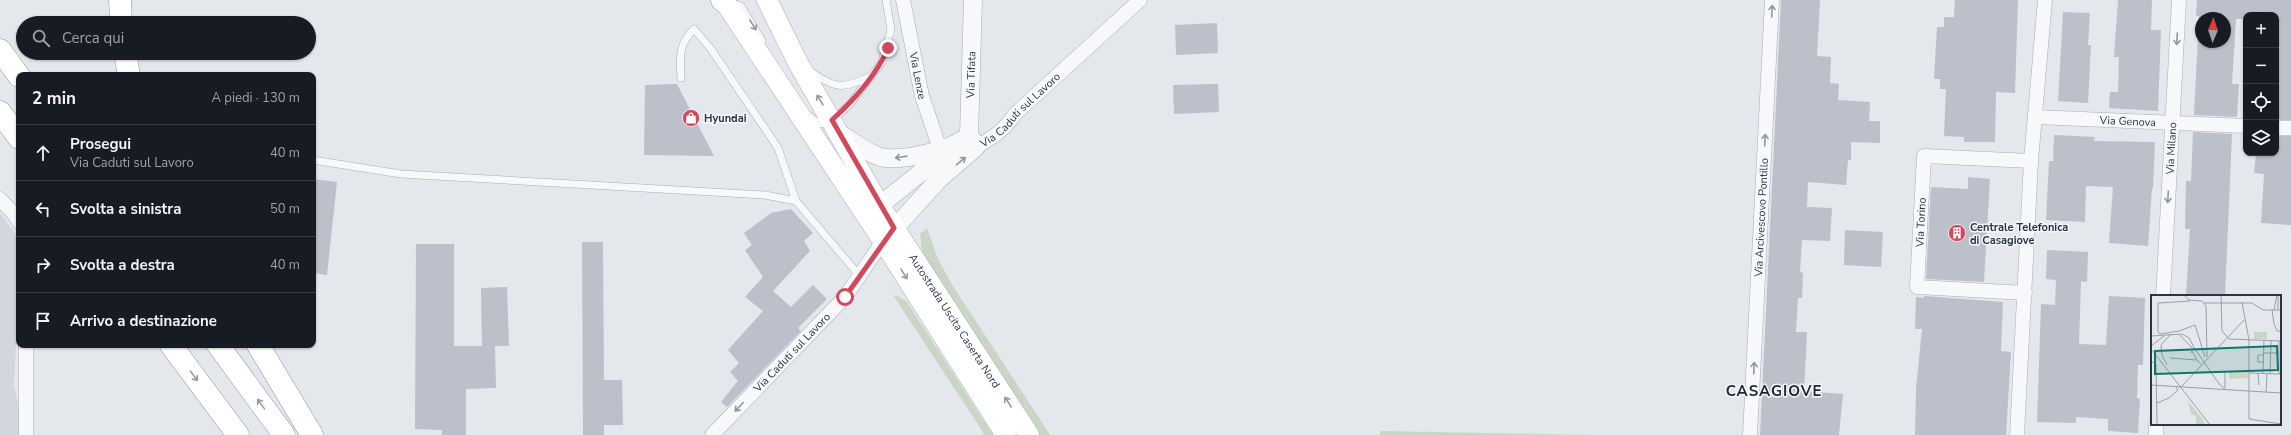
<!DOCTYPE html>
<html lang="it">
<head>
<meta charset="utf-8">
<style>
  :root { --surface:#171b24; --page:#20242c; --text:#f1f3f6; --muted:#9ea1a6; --line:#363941 }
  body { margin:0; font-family:"Nunito Sans",sans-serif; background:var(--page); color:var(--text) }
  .controls { position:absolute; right:12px; top:12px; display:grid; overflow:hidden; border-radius:8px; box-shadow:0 1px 3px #0004 }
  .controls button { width:36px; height:36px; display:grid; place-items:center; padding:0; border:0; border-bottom:1px solid var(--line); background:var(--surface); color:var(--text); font:20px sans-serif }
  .compass { position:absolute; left:2195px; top:12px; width:36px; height:36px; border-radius:50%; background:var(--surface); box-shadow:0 1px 3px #0004; rotate:2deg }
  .stop { position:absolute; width:12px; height:12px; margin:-9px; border:3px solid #d1495b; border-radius:50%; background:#fff }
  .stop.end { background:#d1495b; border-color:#fff; box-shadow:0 1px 4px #0008 }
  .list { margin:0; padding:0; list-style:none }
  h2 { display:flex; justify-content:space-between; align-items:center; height:52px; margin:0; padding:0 16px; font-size:17px }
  h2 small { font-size:13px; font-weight:400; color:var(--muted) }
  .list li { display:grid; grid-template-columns:26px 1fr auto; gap:12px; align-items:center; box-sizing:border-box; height:56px; padding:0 16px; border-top:1px solid var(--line) }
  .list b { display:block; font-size:15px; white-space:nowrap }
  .list p { margin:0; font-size:13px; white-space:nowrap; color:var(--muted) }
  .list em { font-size:13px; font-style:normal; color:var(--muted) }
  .icon { flex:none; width:22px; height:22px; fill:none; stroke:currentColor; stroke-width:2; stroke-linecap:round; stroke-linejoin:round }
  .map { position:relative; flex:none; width:2291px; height:435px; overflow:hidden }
  .search { position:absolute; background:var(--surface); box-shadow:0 1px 3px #0004; left:16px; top:16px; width:300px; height:44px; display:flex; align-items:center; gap:10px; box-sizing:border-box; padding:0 14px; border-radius:22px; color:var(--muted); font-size:15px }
  .panel { position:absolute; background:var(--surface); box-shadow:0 1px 3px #0004; left:16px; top:72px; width:300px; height:276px; border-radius:8px }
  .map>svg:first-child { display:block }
  .built { fill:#d2d6de }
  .green { fill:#c9d6c5 }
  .building { fill:#bbc0ca; fill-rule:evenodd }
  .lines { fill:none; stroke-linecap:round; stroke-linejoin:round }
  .service-casing { stroke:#a9aeb7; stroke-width:8 }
  .minor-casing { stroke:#a9aeb7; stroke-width:15 }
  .tertiary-casing { stroke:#a9aeb7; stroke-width:19 }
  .secondary-casing { stroke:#a9aeb7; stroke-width:21 }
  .motorway-casing { stroke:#8b94a3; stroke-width:23 }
  .service { stroke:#f7f8fa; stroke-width:7 }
  .minor { stroke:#f7f8fa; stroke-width:14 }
  .tertiary { stroke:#f7f8fa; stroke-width:18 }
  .secondary { stroke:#fff; stroke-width:20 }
  .motorway { stroke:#fff; stroke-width:22 }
  .oneway { stroke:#9196a0 }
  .oneway2 { stroke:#959aa2 }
  .route { stroke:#d1495b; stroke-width:5 }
  .labels { text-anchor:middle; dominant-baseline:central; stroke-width:3; stroke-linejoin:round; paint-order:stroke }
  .street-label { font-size:11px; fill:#2b3445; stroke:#f4f6f9 }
  .poi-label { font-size:11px; font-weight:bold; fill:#2b3445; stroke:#f4f6f9; text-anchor:start }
  .district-label { font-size:15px; font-weight:bold; letter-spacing:1px; fill:#1d2536; stroke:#f4f6f9 }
  .inset-road { fill:none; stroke:#9a9fa9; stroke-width:1 }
  .view { fill:#0f766e; fill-opacity:0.15; stroke:#0f766e; stroke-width:2 }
  .inset-edge { fill:none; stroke:#2b3445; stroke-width:2 }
</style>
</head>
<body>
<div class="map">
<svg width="2291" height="435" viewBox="0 0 2291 435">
  <rect width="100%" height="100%" fill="#e4e7ec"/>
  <path class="built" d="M0,213l14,19 5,12v42l-5,99 7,34v16h-21z"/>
  <path class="green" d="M927,228l11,31 13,24 99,152h-12l-115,-175 -3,-26z
    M893,295l7,2 7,5 86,133h-8z
    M1380,431l212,4h-212z"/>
  <path class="building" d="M1781,0h39l-3,56 14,1 -1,26 9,1 -1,16 32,2 -1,19h11v22l-29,-1v18h-3l-2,25 -38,-3 -1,25 25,1 -2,33 -28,-1 -2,32 3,1 -1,25h-4l-2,34h11l-3,59 39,3 -4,41h-79z
    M1955,0h63l-3,93 -19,-1 -1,50h-31v-5l-20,-1 2,-47h-6v-10h-6l3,-52h7v-10h10z
    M2118,0h34l-1,30h10l-3,81 -49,-3 1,-16h8l1,-35h-5z
    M2197,0h94v120h-15v-105h-30v4h-10l-4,65h7l-2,33 -43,-2 5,-99h-3zM2201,18h24v24h-24z
    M2063,12l27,1 -2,32h3l-3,58 -30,-2z
    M1217,23l1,30 -42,2 -1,-30z
    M677,84l37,72 -70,-1 1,-70z
    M1218,84l1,28 -45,2 -1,-29z
    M2193,132l39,2 -7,162h-39l4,-67h-5l1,-48h5z
    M2054,135l41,2 -1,4 61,1 -2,46h-1l-4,58 -39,-3 4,-56 -27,-1 -1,36 -39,-2 3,-59h4z
    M2276,136h15v89l-30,-2 3,-49 -10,-1 2,-20h20z
    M1968,177l22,2 -6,103 -58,-3 5,-92 37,2z
    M313,179l24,3 -10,93 -14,-2z
    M791,209l22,24 -9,8 6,10 -37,40 18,16 22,-22 14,14 -29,29 3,3 -74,76 -6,-5 17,-21 -8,-9 9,-9 -11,-13 35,-39 -18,-14 18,-20 -18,-27 7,-5 -8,-12 27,-20z
    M1845,230l38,2 -2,35 -37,-2z
    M582,242h21l1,138h18l1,45h-19v10h-21z
    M416,244h38v102h28l-1,-58 26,-1 2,59h-14l1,42 -30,1v46h-24v-5l-27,-1z
    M2047,250l41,2 -1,30 -6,-1 -2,63 27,1 3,-49 36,2 -2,67h-5l-1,33 3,1 -2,34 -30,-2v-12l-32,-2v6l-39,-1 4,-118 14,1 1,-25 -10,-1z
    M1924,296l79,6 -2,49 10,1 -5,83h-91l1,-46 6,-60h-7l1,-32 8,1z"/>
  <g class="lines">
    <defs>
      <path id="service" d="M731,3l10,3 21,35
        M808,70c26,17 32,21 61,7
        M681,78c-1,-21 -3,-33 13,-49l17,20 67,99 18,53
        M809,116l11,8 12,-3 18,-17 32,-42 9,-32 -5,-30
        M313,160l88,14 364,21 31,6 63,74"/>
      <g id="minor">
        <path id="s1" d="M903,0l19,96 18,53"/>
        <path id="s2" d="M2035,117l211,9"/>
        <path d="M2276,128h15"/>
        <path id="s3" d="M976,147c16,-9 29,-17 39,-33l125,-114"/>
        <path d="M0,199l15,16 4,7"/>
        <path id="s4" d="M2025,293l-108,-6 7,-131 107,5"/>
        <path id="s5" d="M2163,296l16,-296"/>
        <path d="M26,435v-90"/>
        <path id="s6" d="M712,435l133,-138 38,-56"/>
        <path id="s7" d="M1750,435l22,-435"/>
        <path d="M2017,435l14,-274 14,-161"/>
        <path d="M2156,435v-11"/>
      </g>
      <g id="tertiary">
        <path d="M840,134c12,7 27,19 40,23 22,5 73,-7 89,-22"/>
        <path d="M869,214l81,-65"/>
        <path id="s8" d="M885,239l54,-60 37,-32 -7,-12 4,-135"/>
      </g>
      <g id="secondary">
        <path id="s9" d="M767,0l31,63 82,143 149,229"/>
        <path d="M725,2l158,239 123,194"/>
      </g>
      <path id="motorway" d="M120,0l1,23
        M722,0l3,2
        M0,50l19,26
        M125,53l4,22
        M0,112l19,26
        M171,345l67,90
        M218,345l66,90
        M258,345l54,90"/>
    </defs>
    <use href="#service" class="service-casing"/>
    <use href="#minor" class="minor-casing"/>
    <use href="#tertiary" class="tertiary-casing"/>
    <use href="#secondary" class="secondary-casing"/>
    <use href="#motorway" class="motorway-casing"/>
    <use href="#service" class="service"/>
    <use href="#minor" class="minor"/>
    <use href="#tertiary" class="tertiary"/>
    <use href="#secondary" class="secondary"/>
    <use href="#motorway" class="motorway"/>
  </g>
  <defs><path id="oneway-shaft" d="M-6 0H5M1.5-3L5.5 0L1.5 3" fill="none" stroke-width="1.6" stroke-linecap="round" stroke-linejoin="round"/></defs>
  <g class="oneway">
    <use href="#oneway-shaft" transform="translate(1772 11) rotate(-87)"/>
    <use href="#oneway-shaft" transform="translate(753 25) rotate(58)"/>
    <use href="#oneway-shaft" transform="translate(2177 39) rotate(93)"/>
    <use href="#oneway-shaft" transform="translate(1765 140) rotate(-87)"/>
    <use href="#oneway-shaft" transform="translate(901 157) rotate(172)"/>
    <use href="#oneway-shaft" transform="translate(961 161) rotate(-40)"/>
    <use href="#oneway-shaft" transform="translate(2168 197) rotate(93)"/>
    <use href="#oneway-shaft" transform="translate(1754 368) rotate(-87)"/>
    <use href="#oneway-shaft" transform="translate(739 407) rotate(134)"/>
  </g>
  <g class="oneway2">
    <use href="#oneway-shaft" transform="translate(820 100) rotate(-121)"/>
    <use href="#oneway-shaft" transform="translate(904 274) rotate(58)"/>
    <use href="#oneway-shaft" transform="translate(194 376) rotate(54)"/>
    <use href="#oneway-shaft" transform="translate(1008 402) rotate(-123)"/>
    <use href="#oneway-shaft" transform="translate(261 404) rotate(-126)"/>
  </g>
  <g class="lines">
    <path class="route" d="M845,297l49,-69 -62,-108c22,-20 44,-44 56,-72"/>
  </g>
  <defs>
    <symbol id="shop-disc" viewBox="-11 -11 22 22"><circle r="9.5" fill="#d1495b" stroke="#f4f6f9"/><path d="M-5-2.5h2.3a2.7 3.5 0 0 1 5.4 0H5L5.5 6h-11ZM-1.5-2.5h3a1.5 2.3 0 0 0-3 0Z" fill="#fff"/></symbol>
    <symbol id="building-disc" viewBox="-11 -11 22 22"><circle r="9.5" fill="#d1495b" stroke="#f4f6f9"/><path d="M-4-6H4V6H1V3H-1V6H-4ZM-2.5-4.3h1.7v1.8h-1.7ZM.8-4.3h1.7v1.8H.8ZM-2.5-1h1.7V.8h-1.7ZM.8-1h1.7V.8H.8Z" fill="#fff"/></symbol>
  </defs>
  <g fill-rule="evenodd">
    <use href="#shop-disc" x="681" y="108" width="20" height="20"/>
    <use href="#building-disc" x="1947" y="223" width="20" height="20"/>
  </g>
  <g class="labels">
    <g class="street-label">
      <text stroke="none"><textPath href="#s1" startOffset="77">Via Lenze</textPath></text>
      <text stroke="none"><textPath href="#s8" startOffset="204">Via Tifata</textPath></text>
      <text stroke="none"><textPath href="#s3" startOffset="58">Via Caduti sul Lavoro</textPath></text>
      <text stroke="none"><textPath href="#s2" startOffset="93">Via Genova</textPath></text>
      <text stroke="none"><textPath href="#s5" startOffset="148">Via Milano</textPath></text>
      <text stroke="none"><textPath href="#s7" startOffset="218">Via Arcivescovo Pontillo</textPath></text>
      <text stroke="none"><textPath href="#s4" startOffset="173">Via Torino</textPath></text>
      <text stroke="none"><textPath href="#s9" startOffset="372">Autostrada Uscita Caserta Nord</textPath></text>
      <text stroke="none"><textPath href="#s6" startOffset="115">Via Caduti sul Lavoro</textPath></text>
    </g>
    <g class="poi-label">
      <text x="704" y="118">Hyundai</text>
      <text x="1970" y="227">Centrale Telefonica<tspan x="1970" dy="13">di Casagiove</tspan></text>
    </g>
    <g class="district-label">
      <text x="1774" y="391">CASAGIOVE</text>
    </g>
  </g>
  <g transform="translate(2151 295)">
    <rect width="130" height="130" fill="#e4e7ec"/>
    <path d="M103,37h13v7h-13zM78,76h19v7l-19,1zM37,106l12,15 6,9h-10v-9l-5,-2z" fill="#c9d6c5"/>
    <path class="inset-road" d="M33,0l5,5 13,1 4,5 1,51M70,0l1,36 7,8 52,2M39,6l-32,2v29l2,2 19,-3 16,-6 10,32M91,7l7,38v79l32,5M53,8h48l11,7h18M121,15l2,14 3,7h4M123,15l3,-15M127,15v-15M29,40l13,14M0,41l31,-2 7,4 6,11M0,51l13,-10M0,54l59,76M44,54l25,36 5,4M40,58l1,-2 5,9M112,58h16M19,63l27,2 4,4M0,66l5,3 1,61M112,67h-5v-7h5M16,70l-5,-10 -1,-10 10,-11M74,77v16M98,78l32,1M107,78l1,12M112,79l1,-34M119,79l1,-33M128,79v-33M0,90l130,8M30,92l63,-67M115,97l1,-18M6,108l12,-5 9,-8 -2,-3"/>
    <path class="view" d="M126,51l1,24 -123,4v-23z"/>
    <rect width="130" height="130" class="inset-edge"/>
  </g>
</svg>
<div class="controls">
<button>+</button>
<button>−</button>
<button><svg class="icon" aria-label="locate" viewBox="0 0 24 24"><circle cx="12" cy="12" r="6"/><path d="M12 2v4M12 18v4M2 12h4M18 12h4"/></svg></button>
<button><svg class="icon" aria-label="layers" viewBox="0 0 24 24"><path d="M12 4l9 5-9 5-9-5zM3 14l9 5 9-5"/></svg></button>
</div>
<svg class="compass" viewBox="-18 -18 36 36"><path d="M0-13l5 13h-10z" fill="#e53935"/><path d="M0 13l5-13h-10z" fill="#9ea1a6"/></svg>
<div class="stop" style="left:845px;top:297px"></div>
<div class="stop end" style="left:888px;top:48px"></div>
<div class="search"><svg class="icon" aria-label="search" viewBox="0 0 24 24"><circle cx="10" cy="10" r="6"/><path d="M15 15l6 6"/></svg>Cerca qui</div>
<section class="panel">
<h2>2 min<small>A piedi · 130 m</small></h2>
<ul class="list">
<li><svg class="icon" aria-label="ahead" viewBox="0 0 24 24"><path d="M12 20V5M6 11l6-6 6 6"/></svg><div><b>Prosegui</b><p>Via Caduti sul Lavoro</p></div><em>40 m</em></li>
<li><svg class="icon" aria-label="left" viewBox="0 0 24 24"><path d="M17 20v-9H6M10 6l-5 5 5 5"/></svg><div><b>Svolta a sinistra</b></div><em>50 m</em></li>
<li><svg class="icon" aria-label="right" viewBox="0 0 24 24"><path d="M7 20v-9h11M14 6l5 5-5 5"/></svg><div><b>Svolta a destra</b></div><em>40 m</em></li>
<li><svg class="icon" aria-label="arrive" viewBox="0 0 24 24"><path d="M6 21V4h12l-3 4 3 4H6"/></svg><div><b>Arrivo a destinazione</b></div></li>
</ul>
</section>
</div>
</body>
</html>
